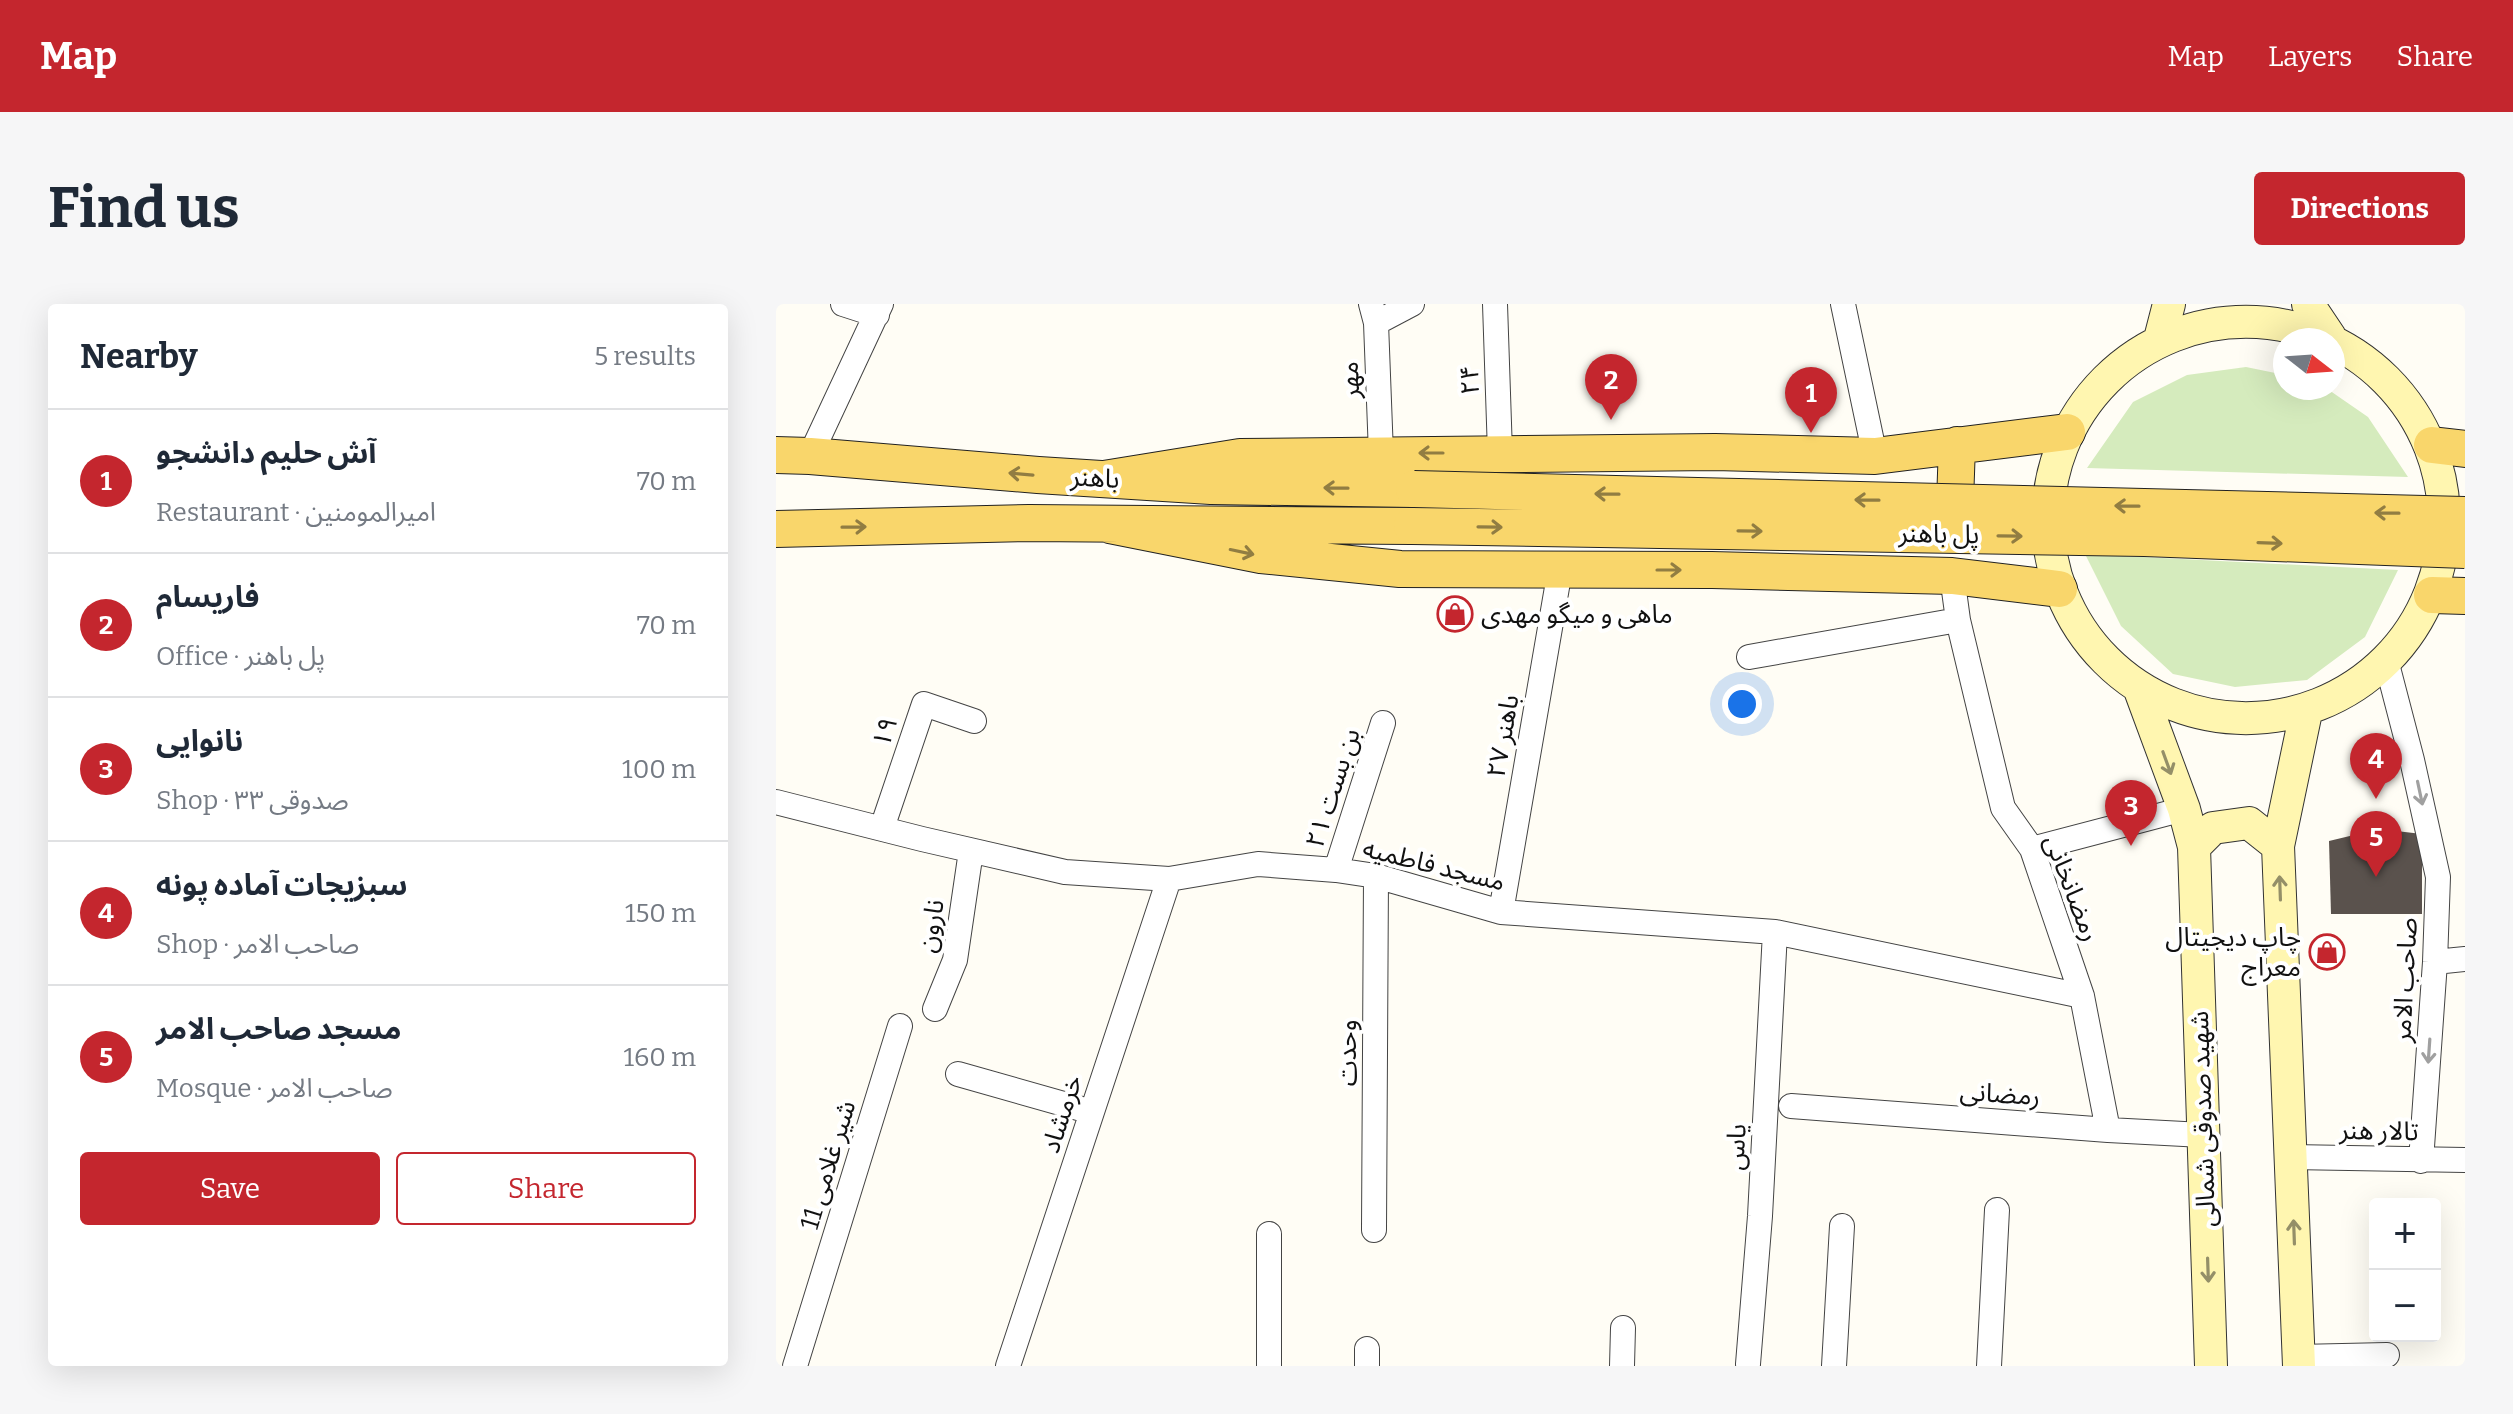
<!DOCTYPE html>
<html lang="en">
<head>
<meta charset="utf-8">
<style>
  :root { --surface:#fff; --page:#f6f6f7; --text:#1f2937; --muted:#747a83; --line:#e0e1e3; --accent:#c4262e }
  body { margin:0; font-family:Bitter,"Noto Sans Arabic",serif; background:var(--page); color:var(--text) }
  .controls { position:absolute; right:24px; bottom:24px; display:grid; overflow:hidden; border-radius:8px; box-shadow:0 8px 32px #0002 }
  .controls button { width:72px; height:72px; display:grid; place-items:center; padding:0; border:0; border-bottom:2px solid var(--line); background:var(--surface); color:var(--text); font:40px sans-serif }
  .compass { position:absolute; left:1497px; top:24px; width:72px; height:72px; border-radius:50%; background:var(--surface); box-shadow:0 8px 32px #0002; rotate:107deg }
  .you { position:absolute; left:966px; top:400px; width:28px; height:28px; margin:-20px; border:6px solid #fff; border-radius:50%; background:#1a73e8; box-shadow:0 0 0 12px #1a73e833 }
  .badge { display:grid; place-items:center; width:52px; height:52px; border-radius:50%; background:var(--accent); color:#fff; font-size:26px; font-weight:700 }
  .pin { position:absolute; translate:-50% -66px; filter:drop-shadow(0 2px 4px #0008) }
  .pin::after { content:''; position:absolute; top:42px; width:28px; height:24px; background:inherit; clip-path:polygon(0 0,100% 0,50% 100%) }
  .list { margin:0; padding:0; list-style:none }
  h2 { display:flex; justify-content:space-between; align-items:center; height:104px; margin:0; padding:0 32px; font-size:34px }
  h2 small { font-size:26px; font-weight:400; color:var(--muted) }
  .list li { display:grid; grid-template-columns:52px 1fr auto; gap:24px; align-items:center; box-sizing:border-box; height:144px; padding:0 32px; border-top:2px solid var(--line) }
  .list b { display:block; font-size:30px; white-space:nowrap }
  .list p { margin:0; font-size:26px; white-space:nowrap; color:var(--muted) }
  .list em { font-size:26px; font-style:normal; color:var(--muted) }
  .actions { display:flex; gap:16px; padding:24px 32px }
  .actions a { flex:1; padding:18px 0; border:2px solid var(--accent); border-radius:8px; text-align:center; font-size:28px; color:var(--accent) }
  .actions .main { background:var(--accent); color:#fff }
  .map { position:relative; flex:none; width:1689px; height:1062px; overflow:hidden; border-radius:8px }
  header { display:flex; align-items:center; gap:48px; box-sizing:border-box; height:112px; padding:0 40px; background:var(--accent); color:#fff }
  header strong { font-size:38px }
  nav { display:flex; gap:44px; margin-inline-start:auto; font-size:28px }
  .intro { display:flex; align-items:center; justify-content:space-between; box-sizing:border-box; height:192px; padding:0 48px }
  h1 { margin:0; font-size:56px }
  .button { padding:20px 36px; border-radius:8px; background:var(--accent); color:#fff; font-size:28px; font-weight:700 }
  main { display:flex; gap:48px; padding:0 48px }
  aside { flex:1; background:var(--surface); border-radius:8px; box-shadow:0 8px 32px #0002 }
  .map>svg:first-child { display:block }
  .grass { fill:#d5ebbd }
  .building { fill:#5a524d }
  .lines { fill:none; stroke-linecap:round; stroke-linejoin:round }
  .street-casing { stroke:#444; stroke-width:26 }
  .secondary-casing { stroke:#333; stroke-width:34 }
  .primary-casing { stroke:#222; stroke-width:38 }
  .street { stroke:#fff; stroke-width:24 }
  .secondary { stroke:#fff6b0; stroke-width:32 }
  .primary { stroke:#f9d66b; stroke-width:36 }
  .primary-bridge-casing { stroke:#222; stroke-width:38; stroke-linecap:butt }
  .primary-bridge { stroke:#f9d66b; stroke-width:36 }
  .oneway { stroke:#917d42 }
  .oneway2 { stroke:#948f68 }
  .oneway3 { stroke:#a0a0a0 }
  .labels { text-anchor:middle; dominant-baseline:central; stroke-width:8; stroke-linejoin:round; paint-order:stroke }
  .street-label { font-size:26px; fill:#111; stroke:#fff }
  .poi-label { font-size:26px; fill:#111; stroke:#fff; text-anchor:start }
</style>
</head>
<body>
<header>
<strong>Map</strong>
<nav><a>Map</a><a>Layers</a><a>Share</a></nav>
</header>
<div class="intro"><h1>Find us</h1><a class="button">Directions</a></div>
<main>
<aside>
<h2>Nearby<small>5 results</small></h2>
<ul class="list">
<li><span class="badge">1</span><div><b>آش حلیم دانشجو</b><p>Restaurant · امیرالمومنین</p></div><em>70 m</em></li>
<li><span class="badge">2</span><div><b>فاریسام</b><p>Office · پل باهنر</p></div><em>70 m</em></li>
<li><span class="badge">3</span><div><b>نانوایی</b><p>Shop · صدوقی ۳۳</p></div><em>100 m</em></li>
<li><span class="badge">4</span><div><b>سبزیجات آماده پونه</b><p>Shop · صاحب الامر</p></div><em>150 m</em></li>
<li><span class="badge">5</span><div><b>مسجد صاحب الامر</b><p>Mosque · صاحب الامر</p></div><em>160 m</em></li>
</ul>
<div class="actions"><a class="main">Save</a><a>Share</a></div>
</aside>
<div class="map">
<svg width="1689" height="1062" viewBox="0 0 1689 1062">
  <rect width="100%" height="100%" fill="#fffdf5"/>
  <path class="grass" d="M1470,63l39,8v13h41l42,29 40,60 -321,-9 46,-66 54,-27z
    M1309,250l313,16 -33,67 -58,43 -72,7 -62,-13 -52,-48z"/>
  <path class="building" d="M1603,525l43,5v80h-91l-2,-73z"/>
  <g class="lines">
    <defs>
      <path id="street" d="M67,0l34,11
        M595,0l5,19 5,131
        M719,0l5,149
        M1067,0l32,152
        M600,19l36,-19
        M34,152l71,-152
        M1176,272l6,44 45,188 29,41 50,147 26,134
        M973,353l209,-37
        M1611,360l25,96 26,117 -3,85 -14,199
        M0,498l146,37 143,33 104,7 89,-15 78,6 40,6 125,36 274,20 307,64
        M106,524l42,-124 50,17
        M1256,545l152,-40
        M560,566l47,-147
        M725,608l59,-342
        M1659,658l30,-3
        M159,705l20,-49 16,-109
        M182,770l134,38
        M1015,802l317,24 95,5
        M1515,853l174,3
        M598,926l2,-354
        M493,930v132
        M591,1045v17
        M1522,1053l89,-2
        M972,1060l12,-148 15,-284
        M19,1062l105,-340
        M232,1062l161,-487
        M846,1062l1,-38
        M1058,1062l8,-140
        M1213,1062l8,-156"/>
      <path id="secondary" d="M1532,0l22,33
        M1272 216a198 198 0 1 1 396 0a198 198 0 1 1-396 0Z
        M1384,35l9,-35
        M1364,386l44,119 10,38 17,519
        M1418,543l19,-19 36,-5 29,23
        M1523,1062l-21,-520 28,-134"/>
      <path id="primary" d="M1656,141l33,4
        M0,151l34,1 228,19 173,11 203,3
        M328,175l136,-22 475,-5 160,4 192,-24
        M334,221l151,30 139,14 312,1 240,6 107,13
        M0,225l253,-6 383,3
        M1178,227l3,-86
        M1656,291l33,1"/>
    </defs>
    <use href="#street" class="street-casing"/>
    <use href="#secondary" class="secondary-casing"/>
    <use href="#primary" class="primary-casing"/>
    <use href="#street" class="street"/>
    <use href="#secondary" class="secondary"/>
    <use href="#primary" class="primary"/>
    <defs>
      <path id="primary-bridge" d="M638,185l1051,26
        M636,222l732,12 321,12"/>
    </defs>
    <use href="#primary-bridge" class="primary-bridge-casing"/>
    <use href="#primary-bridge" class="primary-bridge"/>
  </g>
  <defs><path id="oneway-shaft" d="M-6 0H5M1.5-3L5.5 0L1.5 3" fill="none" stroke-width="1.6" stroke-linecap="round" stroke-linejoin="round" transform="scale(2)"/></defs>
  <g class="oneway">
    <use href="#oneway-shaft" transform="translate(655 149) rotate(180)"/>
    <use href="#oneway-shaft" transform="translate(245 170) rotate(-175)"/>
    <use href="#oneway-shaft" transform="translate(560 184) rotate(-179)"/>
    <use href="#oneway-shaft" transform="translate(831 190) rotate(-179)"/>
    <use href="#oneway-shaft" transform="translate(1091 196) rotate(-179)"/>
    <use href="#oneway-shaft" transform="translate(1351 202) rotate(-179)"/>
    <use href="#oneway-shaft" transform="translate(1611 209) rotate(-179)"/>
    <use href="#oneway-shaft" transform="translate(78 223) rotate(-1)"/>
    <use href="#oneway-shaft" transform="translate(714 223) rotate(1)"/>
    <use href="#oneway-shaft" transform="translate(974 227) rotate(1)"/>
    <use href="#oneway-shaft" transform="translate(1234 232) rotate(1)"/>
    <use href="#oneway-shaft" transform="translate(1494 239) rotate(2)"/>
    <use href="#oneway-shaft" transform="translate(466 248) rotate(12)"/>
    <use href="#oneway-shaft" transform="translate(893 266)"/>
  </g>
  <g class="oneway2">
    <use href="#oneway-shaft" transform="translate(1391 459) rotate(70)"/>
    <use href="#oneway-shaft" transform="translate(1504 584) rotate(-92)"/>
    <use href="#oneway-shaft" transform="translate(1518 928) rotate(-92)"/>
    <use href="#oneway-shaft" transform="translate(1432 966) rotate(88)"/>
  </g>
  <g class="oneway3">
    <use href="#oneway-shaft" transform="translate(1644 489) rotate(78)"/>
    <use href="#oneway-shaft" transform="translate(1653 747) rotate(94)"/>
  </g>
  <defs>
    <symbol id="shop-ring" viewBox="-11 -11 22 22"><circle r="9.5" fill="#fff" stroke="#c4262e" stroke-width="1.5"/><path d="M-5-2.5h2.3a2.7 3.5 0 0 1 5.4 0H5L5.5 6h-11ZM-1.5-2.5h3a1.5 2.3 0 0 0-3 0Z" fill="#c4262e"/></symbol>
  </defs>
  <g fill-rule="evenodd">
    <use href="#shop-ring" x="659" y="290" width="40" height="40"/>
    <use href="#shop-ring" x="1531" y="628" width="40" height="40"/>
  </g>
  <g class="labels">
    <g class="street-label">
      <text transform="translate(574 76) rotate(-92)">مهر</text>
      <text transform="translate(694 76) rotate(-92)">۲۴</text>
      <text transform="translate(319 174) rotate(3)">باهنر</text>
      <text transform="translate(1163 230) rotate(1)">پل باهنر</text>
      <text transform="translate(109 428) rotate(-72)">۱۹</text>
      <text transform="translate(727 432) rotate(-80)">باهنر ۲۷</text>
      <text transform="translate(557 484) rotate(-72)">بن بست ۲۱</text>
      <text transform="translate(658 561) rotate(14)">مسجد فاطمیه</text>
      <text transform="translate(1296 584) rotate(69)">رمضانخانی</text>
      <text transform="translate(155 622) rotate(-80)">نارون</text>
      <text transform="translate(1629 676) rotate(-87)">صاحب الامر</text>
      <text transform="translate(571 749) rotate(-90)">وحدت</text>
      <text transform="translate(1224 790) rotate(4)">رمضانی</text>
      <text transform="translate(286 810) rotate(-72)">خرمشاد</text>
      <text transform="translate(1427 815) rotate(-92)">شهید صدوقی شمالی</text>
      <text transform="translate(1603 827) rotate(1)">تالار هنر</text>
      <text transform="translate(960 843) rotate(-87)">یاس</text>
      <text transform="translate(52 861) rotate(-73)">شیر غلامی 11</text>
    </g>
    <g class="poi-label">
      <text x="705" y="310">ماهی و میگو مهدی</text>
      <text x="1525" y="633" text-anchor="end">چاپ دیجیتال<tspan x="1525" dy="30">معراج</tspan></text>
    </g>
  </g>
</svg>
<div class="controls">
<button>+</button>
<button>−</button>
</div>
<svg class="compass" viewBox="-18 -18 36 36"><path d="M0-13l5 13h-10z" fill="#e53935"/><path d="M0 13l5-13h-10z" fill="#747a83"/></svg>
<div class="you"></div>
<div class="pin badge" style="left:1035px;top:129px">1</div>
<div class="pin badge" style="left:835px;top:116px">2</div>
<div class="pin badge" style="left:1355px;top:542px">3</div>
<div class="pin badge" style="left:1600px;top:495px">4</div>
<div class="pin badge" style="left:1600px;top:573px">5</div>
</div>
</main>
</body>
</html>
